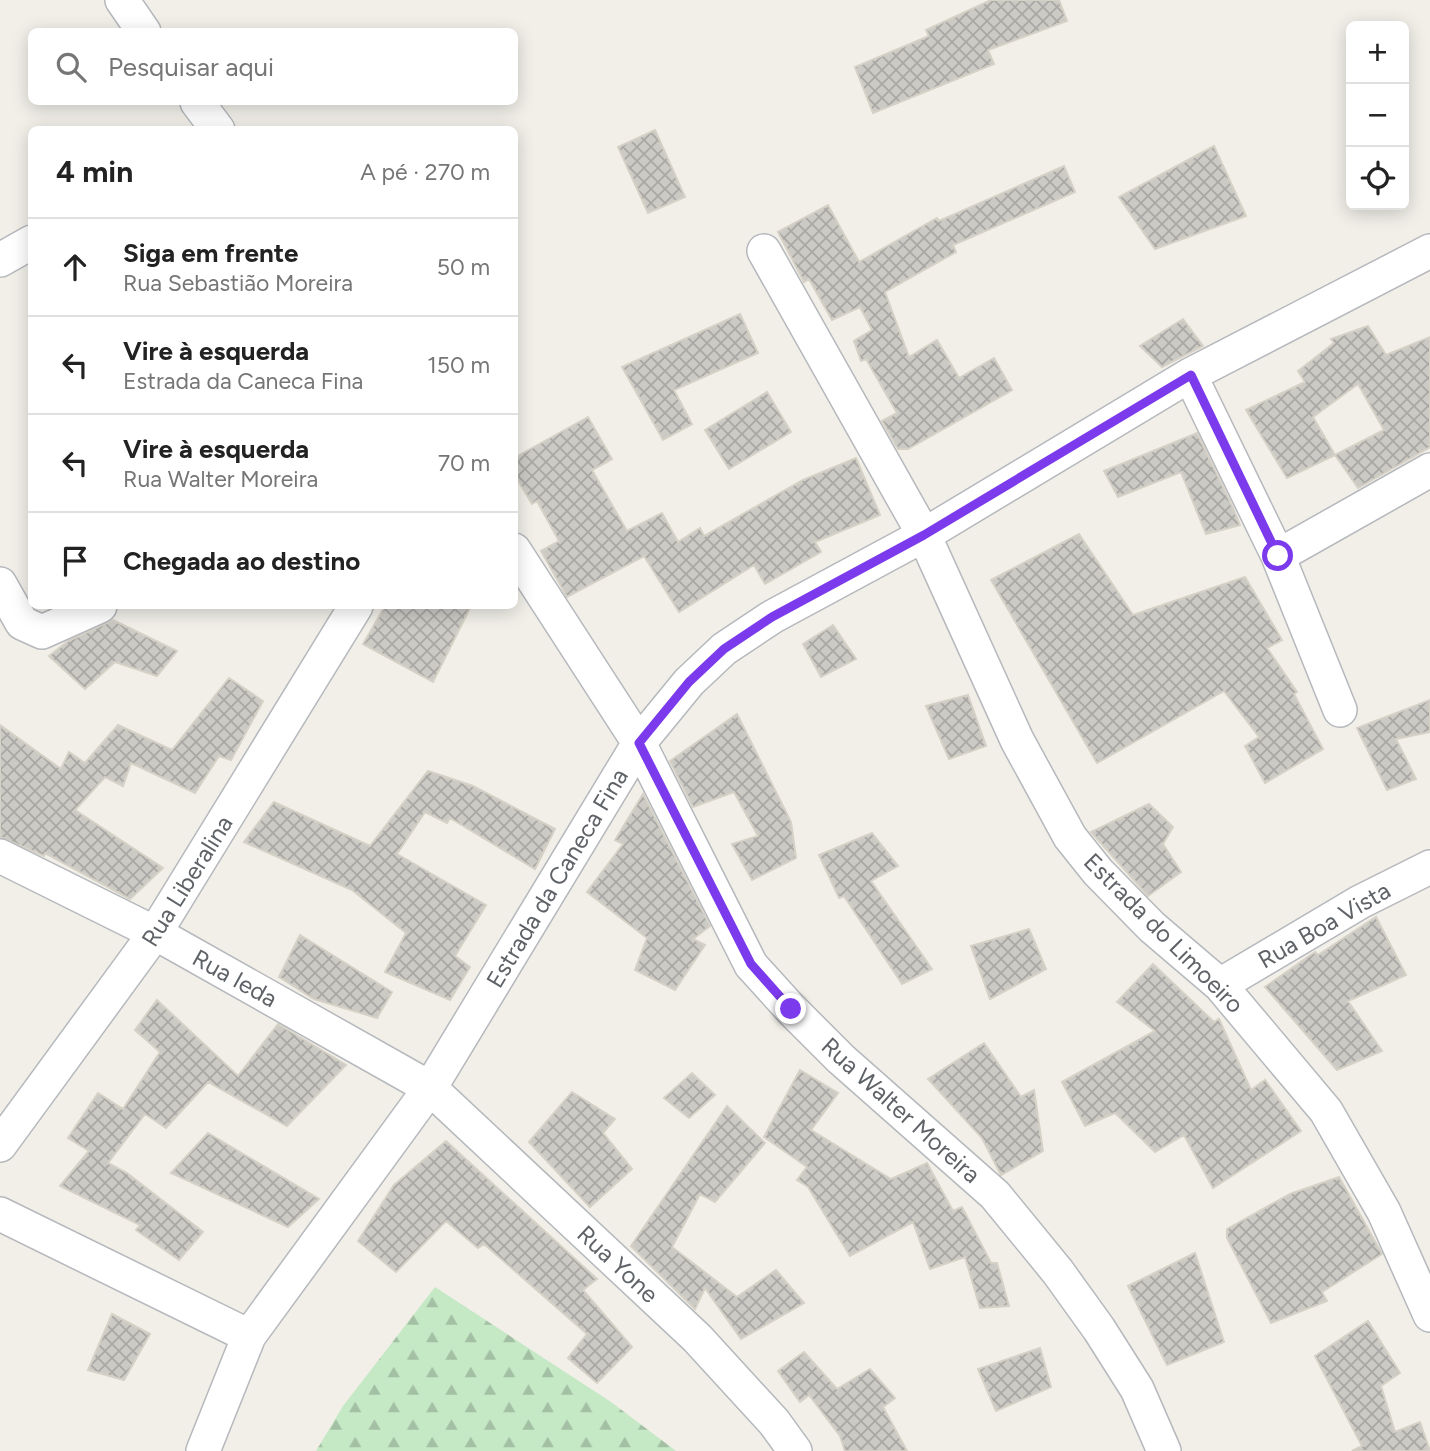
<!DOCTYPE html>
<html lang="pt">
<head>
<meta charset="utf-8">
<style>
  :root { --surface:#fff; --page:#f2f2f2; --text:#222; --muted:#767676; --line:#e0e0e0 }
  body { margin:0; font-family:Figtree,sans-serif; background:var(--page); color:var(--text) }
  .controls { position:absolute; right:21px; top:21px; display:grid; overflow:hidden; border-radius:10px; box-shadow:0 4px 18px #0003 }
  .controls button { width:63px; height:63px; display:grid; place-items:center; padding:0; border:0; border-bottom:2px solid var(--line); background:var(--surface); color:var(--text); font:35px sans-serif }
  .stop { position:absolute; width:21px; height:21px; margin:-16px; border:5px solid #7c3aed; border-radius:50%; background:#fff }
  .stop.end { background:#7c3aed; border-color:#fff; box-shadow:0 2px 7px #0008 }
  .list { margin:0; padding:0; list-style:none }
  h2 { display:flex; justify-content:space-between; align-items:center; height:91px; margin:0; padding:0 28px; font-size:30px }
  h2 small { font-size:23px; font-weight:400; color:var(--muted) }
  .list li { display:grid; grid-template-columns:46px 1fr auto; gap:21px; align-items:center; box-sizing:border-box; height:98px; padding:0 28px; border-top:2px solid var(--line) }
  .list b { display:block; font-size:26px; white-space:nowrap }
  .list p { margin:0; font-size:23px; white-space:nowrap; color:var(--muted) }
  .list em { font-size:23px; font-style:normal; color:var(--muted) }
  .icon { flex:none; width:38px; height:38px; fill:none; stroke:currentColor; stroke-width:2; stroke-linecap:round; stroke-linejoin:round }
  .map { position:relative; flex:none; width:1430px; height:1451px; overflow:hidden }
  .search { position:absolute; background:var(--surface); box-shadow:0 4px 18px #0003; left:28px; top:28px; width:490px; height:77px; display:flex; align-items:center; gap:18px; box-sizing:border-box; padding:0 24px; border-radius:10px; color:var(--muted); font-size:26px }
  .panel { position:absolute; background:var(--surface); box-shadow:0 4px 18px #0003; left:28px; top:126px; width:490px; height:483px; border-radius:10px }
  .map>svg:first-child { display:block }
  .forest { fill:url(#forest-firs) }
  .building { fill:url(#building-cross-hatch); stroke:#d6d1c6; stroke-width:2; fill-rule:evenodd }
  .lines { fill:none; stroke-linecap:round; stroke-linejoin:round }
  .minor-casing { stroke:#b5b8bc; stroke-width:36 }
  .minor { stroke:#fff; stroke-width:33 }
  .route { stroke:#7c3aed; stroke-width:9 }
  .labels { text-anchor:middle; dominant-baseline:central; stroke-width:5; stroke-linejoin:round; paint-order:stroke }
  .street-label { font-size:24px; fill:#5f6368; stroke:#fff }
</style>
</head>
<body>
<div class="map">
<svg width="1430" height="1451" viewBox="0 0 1430 1451">
  <defs>
    <pattern id="forest-firs" width="22" height="20" patternUnits="userSpaceOnUse" patternTransform="scale(1.75)"><rect width="22" height="20" fill="#c5e8c5"/><path d="M5 1l3.5 6h-7zM16 11l3.5 6h-7z" fill="#a3c0a4"/></pattern>
    <pattern id="building-cross-hatch" width="8" height="8" patternUnits="userSpaceOnUse" patternTransform="scale(1.75)"><rect width="8" height="8" fill="#cccac5"/><path d="M0 0l8 8M0 8l8-8" fill="none" stroke="#a9a8a4"/></pattern>
  </defs>
  <rect width="100%" height="100%" fill="#f1efe8"/>
  <path class="forest" d="M435,1287l176,115 65,49h-360l27,-45z"/>
  <path class="building" d="M991,0h68l8,21 -79,29 6,14 -121,49 -18,-46 74,-31 -3,-6z
    M655,130l30,67 -37,16 -30,-66z
    M1214,146l32,70 -91,33 -36,-52z
    M1064,166l11,26 -122,53 3,7 -71,40 24,65 28,-17 22,38 35,-20 18,32 -104,59h-10l-16,-28 15,-8 -31,-54 -5,2 -7,-20 18,-11 -12,-23 -28,13 -23,-41 -5,3 -26,-50 50,-27 31,57 78,-44 2,3z
    M740,314l18,39 -84,37 18,34 -29,16 -41,-73z
    M1183,319l20,27 -41,21 -22,-21z
    M1368,326l18,29 44,-18v110l-72,41 -23,-33 -48,23 -41,-68 59,-28 -7,-11 36,-28 -3,-4zM1358,384l26,46 -49,25 -22,-38z
    M767,392l24,40 -62,37 -24,-39z
    M588,417l24,42 -20,11 35,61 35,-18 16,29 22,-14 4,8 99,-56 53,-22 24,57 -65,27 6,10 -56,32 -11,-19 -75,47 -35,-56 -77,41 -26,-46 18,-10 -22,-40 -5,3 -18,-30v-16z
    M1197,433l36,75 7,17 -34,9 -25,-62 -63,25 -14,-26z
    M1079,534l54,81 112,-38 37,63 -15,8 30,44 -3,2 29,55 -58,34 -20,-37 14,-9 -35,-46 -127,72 -106,-183z
    M385,606h86l-38,76 -70,-38z
    M113,620l64,31 -20,25 -42,-14 -30,27 -36,-33 19,-15z
    M833,625l23,34 -35,18 -18,-33z
    M229,678l34,23 -32,59 -12,-4 -24,37 -64,-30 -8,23 -18,-9 -30,33 88,58 -33,31 -85,-46 -1,3 -44,-19v-112l61,44 8,-17 16,11 33,-38 54,25z
    M968,695l18,51 -37,13 -23,-53z
    M1430,700v32l-34,7 20,40 -29,11 -30,-62z
    M737,714l54,108 5,36 -44,22 -20,-36 26,-8 -24,-44 -41,15 -23,-46z
    M428,771l45,15 82,43 -20,40 -85,-51 -3,5 -22,-11 -28,42 89,51 -31,51 15,11 -20,33 -65,-28 21,-39 -54,-43 -108,-48 30,-40 96,44z
    M643,794l67,132 -17,13 12,6 -30,45 -40,-20 12,-32 -60,-46 36,-48 -8,-4z
    M1149,804l24,23 -10,17 18,28 -33,24 -57,-64z
    M872,833l26,33 -27,15 61,88 -30,15 -58,-88 -5,2 -20,-43z
    M1376,917l30,58 -58,26 34,50 -45,19 -72,-83 50,-35 3,3z
    M1029,929l17,40 -56,30 -19,-53z
    M300,935l92,57 -15,26 -63,-19 -35,-22z
    M1153,964l61,58 5,-3 32,71 14,-10 36,51 -88,57 -29,-53 -29,17 -40,-39 -30,13 -23,-44 93,-51 -38,-29z
    M157,1000l81,76 40,-52 68,41 -59,61 -79,-44 -42,46 -21,-14 -37,49 19,10 76,59 -24,28 -43,-30 4,-5 -80,-39 29,-35 -21,-13 30,-45 25,16 37,-57 -25,-22z
    M984,1043l37,54 13,-7 9,61 -42,24 -19,-37 -54,-59z
    M800,1070l38,23 -27,37 80,49 36,-16 26,48 9,-4 29,56h6l12,43 -29,2 -15,-51 -35,12 -17,-47 -63,34 -42,-69 -11,-7 10,-13 -43,-30z
    M692,1073l23,22 -26,23 -25,-20z
    M572,1092l43,27 -12,14 29,36 -42,38 -61,-65z
    M727,1106l38,37 -50,59 -15,-8 -28,53 65,50 39,-27 28,33 -63,36 -36,-51 -10,21 -64,-63z
    M208,1133l111,66 -31,28 -117,-54z
    M446,1141l151,138 -14,11 49,57 -35,36 -29,-25 19,-24 -103,-90 -6,4 -32,-27 -50,51 -38,-31 36,-56z
    M1339,1177l43,77 -60,38 5,9 -56,22 -44,-85v-9l63,-35z
    M1195,1253l29,89 -57,23 -39,-79z
    M112,1314l38,20 -26,46 -36,-10z
    M1368,1321l32,52 -19,13 14,46 25,-10 10,29h-78l10,-5 -47,-90z
    M1040,1348l11,39 -55,24 -18,-42z
    M804,1352l33,37 33,-20 25,29 -12,9 24,44h-62l-5,-15 -31,-41 -9,7 -22,-31z"/>
  <g class="lines">
    <defs>
      <path id="minor" d="M122,0l22,32
        M197,102l21,28
        M764,251l160,284 93,205 53,97 28,35 54,55 68,58 106,126 58,101 46,103
        M0,260l32,-18
        M1190,375l88,181 62,154
        M514,550l125,193 112,222 40,44 50,50 154,136 63,77 41,57 38,60 27,62
        M1278,556l152,-86
        M0,584l22,39 20,9 58,-26
        M0,856l155,77 275,155 267,250 77,84 21,29
        M1220,985l140,-83 70,-35
        M0,1145l155,-212 201,-327
        M0,1214l249,122
        M203,1451l46,-115 181,-248 209,-345 50,-61 35,-33 48,-32 152,-82 266,-160 240,-124"/>
    </defs>
    <use href="#minor" class="minor-casing"/>
    <use href="#minor" class="minor"/>
  </g>
  <g class="lines">
    <path class="route" d="M791,1009l-40,-45 -112,-221 50,-61 35,-33 48,-32 152,-82 267,-160 87,181"/>
  </g>
  <g class="labels">
    <g class="street-label">
      <text transform="translate(557 878) rotate(-59)">Estrada da Caneca Fina</text>
      <text transform="translate(187 881) rotate(-58)">Rua Liberalina</text>
      <text transform="translate(1324 925) rotate(-30)">Rua Boa Vista</text>
      <text transform="translate(1164 933) rotate(45)">Estrada do Limoeiro</text>
      <text transform="translate(235 978) rotate(29)">Rua Ieda</text>
      <text transform="translate(901 1110) rotate(42)">Rua Walter Moreira</text>
      <text transform="translate(618 1264) rotate(43)">Rua Yone</text>
    </g>
  </g>
</svg>
<div class="controls">
<button>+</button>
<button>−</button>
<button><svg class="icon" aria-label="locate" viewBox="0 0 24 24"><circle cx="12" cy="12" r="6"/><path d="M12 2v4M12 18v4M2 12h4M18 12h4"/></svg></button>
</div>
<div class="stop" style="left:1278px;top:556px"></div>
<div class="stop end" style="left:791px;top:1009px"></div>
<div class="search"><svg class="icon" aria-label="search" viewBox="0 0 24 24"><circle cx="10" cy="10" r="6"/><path d="M15 15l6 6"/></svg>Pesquisar aqui</div>
<section class="panel">
<h2>4 min<small>A pé · 270 m</small></h2>
<ul class="list">
<li><svg class="icon" aria-label="ahead" viewBox="0 0 24 24"><path d="M12 20V5M6 11l6-6 6 6"/></svg><div><b>Siga em frente</b><p>Rua Sebastião Moreira</p></div><em>50 m</em></li>
<li><svg class="icon" aria-label="left" viewBox="0 0 24 24"><path d="M17 20v-9H6M10 6l-5 5 5 5"/></svg><div><b>Vire à esquerda</b><p>Estrada da Caneca Fina</p></div><em>150 m</em></li>
<li><svg class="icon" aria-label="left" viewBox="0 0 24 24"><path d="M17 20v-9H6M10 6l-5 5 5 5"/></svg><div><b>Vire à esquerda</b><p>Rua Walter Moreira</p></div><em>70 m</em></li>
<li><svg class="icon" aria-label="arrive" viewBox="0 0 24 24"><path d="M6 21V4h12l-3 4 3 4H6"/></svg><div><b>Chegada ao destino</b></div></li>
</ul>
</section>
</div>
</body>
</html>
